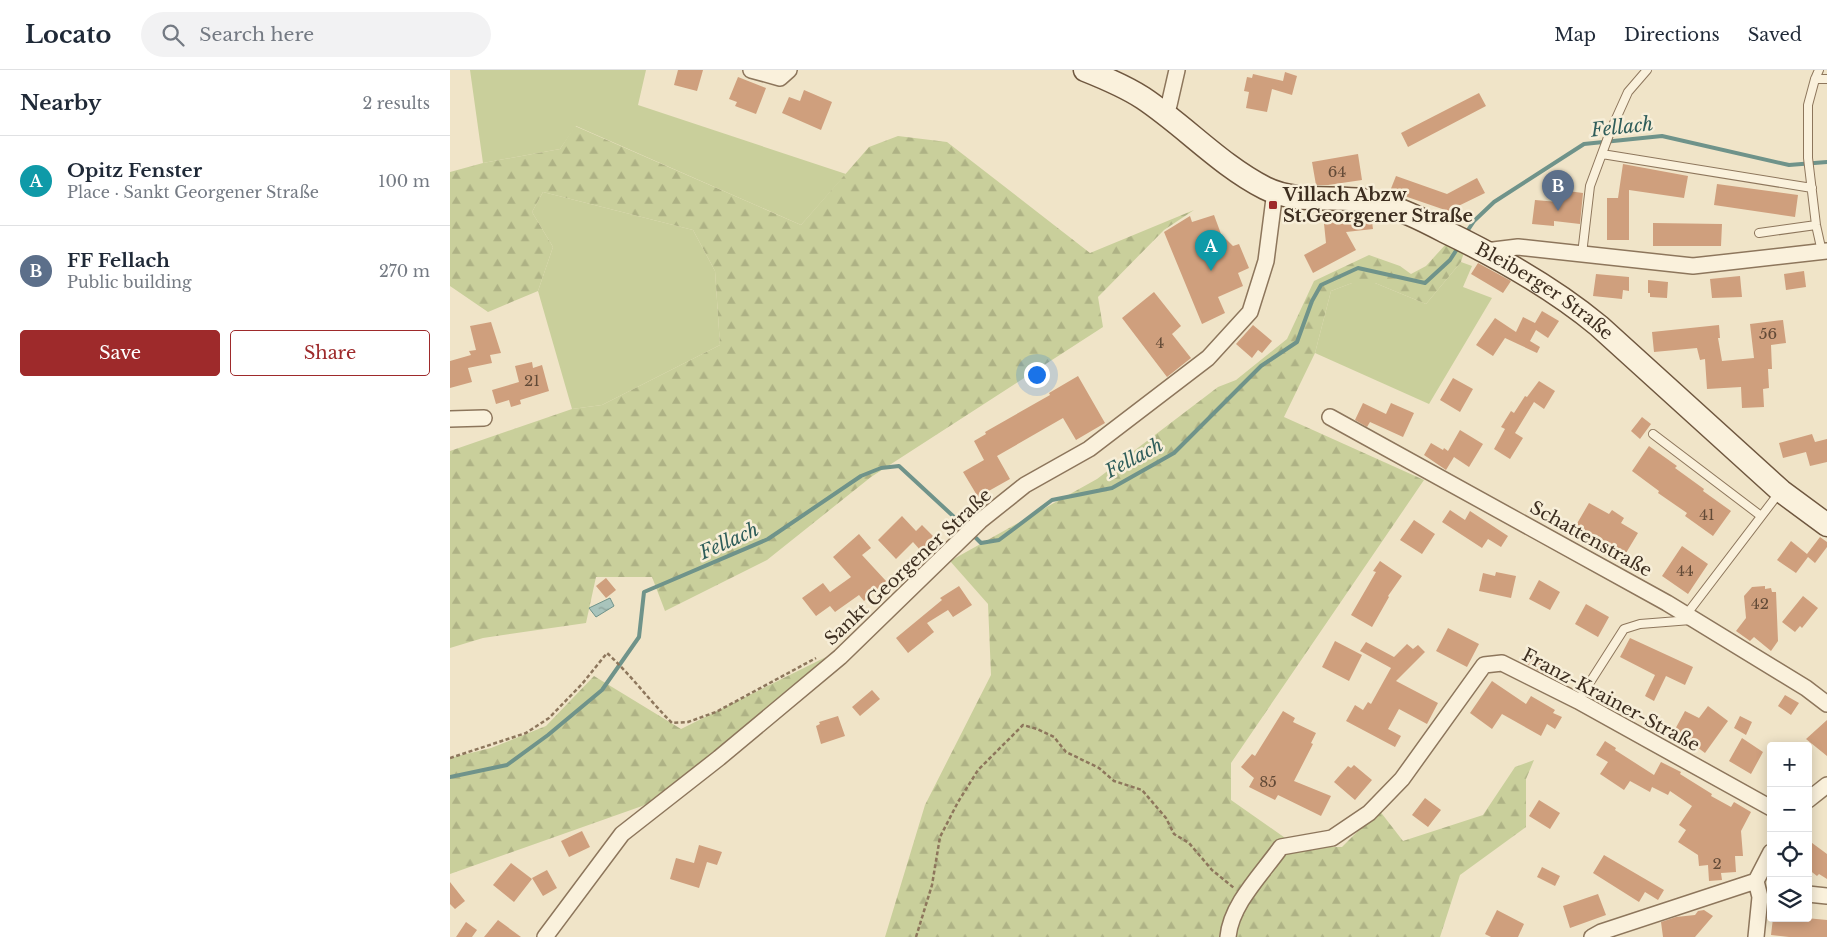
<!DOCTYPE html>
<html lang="en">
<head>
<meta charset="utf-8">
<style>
  :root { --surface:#fff; --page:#f2f2f3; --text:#1f2937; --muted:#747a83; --line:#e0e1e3; --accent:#9e2a2b }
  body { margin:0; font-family:"Libre Baskerville",serif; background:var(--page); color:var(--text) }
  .controls { position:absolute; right:15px; bottom:15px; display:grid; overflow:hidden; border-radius:5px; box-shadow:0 2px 12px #0003 }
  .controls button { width:45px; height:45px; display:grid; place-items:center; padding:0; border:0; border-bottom:1px solid var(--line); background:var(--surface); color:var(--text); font:25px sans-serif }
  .you { position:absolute; left:586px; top:304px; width:18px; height:18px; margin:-12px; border:4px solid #fff; border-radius:50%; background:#1a73e8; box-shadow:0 0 0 8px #1a73e833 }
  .badge { display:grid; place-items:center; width:32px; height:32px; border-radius:50%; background:var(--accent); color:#fff; font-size:16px; font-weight:700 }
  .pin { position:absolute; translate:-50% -41px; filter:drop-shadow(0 1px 2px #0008) }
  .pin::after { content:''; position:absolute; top:26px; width:18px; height:15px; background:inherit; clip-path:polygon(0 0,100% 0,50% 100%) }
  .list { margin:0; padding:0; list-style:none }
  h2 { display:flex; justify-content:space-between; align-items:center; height:65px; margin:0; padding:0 20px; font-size:21px }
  h2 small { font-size:16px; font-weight:400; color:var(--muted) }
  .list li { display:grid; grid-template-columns:32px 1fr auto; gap:15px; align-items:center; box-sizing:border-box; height:90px; padding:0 20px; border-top:1px solid var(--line) }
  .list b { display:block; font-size:19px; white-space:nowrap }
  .list p { margin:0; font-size:16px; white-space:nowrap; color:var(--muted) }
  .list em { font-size:16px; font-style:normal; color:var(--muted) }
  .actions { display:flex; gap:10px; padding:15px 20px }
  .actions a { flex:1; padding:11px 0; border:1px solid var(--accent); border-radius:5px; text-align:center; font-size:18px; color:var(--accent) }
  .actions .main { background:var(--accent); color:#fff }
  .icon { flex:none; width:28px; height:28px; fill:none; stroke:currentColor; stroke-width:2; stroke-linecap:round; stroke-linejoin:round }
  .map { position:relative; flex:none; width:1377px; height:867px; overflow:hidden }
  header { display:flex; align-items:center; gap:30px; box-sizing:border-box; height:70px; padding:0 25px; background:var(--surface); border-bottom:1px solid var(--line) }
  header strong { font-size:24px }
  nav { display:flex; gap:28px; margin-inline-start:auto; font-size:18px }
  .search { width:350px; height:45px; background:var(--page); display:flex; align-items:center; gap:12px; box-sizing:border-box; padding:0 18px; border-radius:28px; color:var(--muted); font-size:19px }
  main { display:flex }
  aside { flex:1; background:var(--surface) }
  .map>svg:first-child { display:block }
  .green { fill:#c9cf9b }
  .forest { fill:url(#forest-firs) }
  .water { fill:url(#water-ripples); stroke:#6f938a }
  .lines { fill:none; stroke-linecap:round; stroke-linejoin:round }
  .stream { stroke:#6f938a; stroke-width:4 }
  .building { fill:#cf9f7d }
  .service-casing { stroke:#8d765c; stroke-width:10 }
  .minor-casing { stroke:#8d765c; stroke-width:18 }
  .secondary-casing { stroke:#6f573f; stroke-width:25 }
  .path { stroke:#8d765c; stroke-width:2.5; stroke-dasharray:4 2.5; stroke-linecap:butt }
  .service { stroke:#faf1dc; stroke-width:8 }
  .minor { stroke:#faf1dc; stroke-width:15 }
  .secondary { stroke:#faf1dc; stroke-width:22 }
  .poi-dot { fill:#9e2a2b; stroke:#f7eed8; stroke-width:2 }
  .labels { text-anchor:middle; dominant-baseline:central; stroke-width:5; stroke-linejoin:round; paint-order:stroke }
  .number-label { font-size:15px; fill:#624a37 }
  .poi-label { font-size:18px; font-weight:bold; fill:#3d2e20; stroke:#f7eed8; text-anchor:start }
  .street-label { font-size:18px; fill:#3d2e20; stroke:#f7eed8 }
  .water-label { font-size:19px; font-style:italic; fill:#2f5d5a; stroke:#f7eed8 }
</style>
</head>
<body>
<header>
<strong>Locato</strong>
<div class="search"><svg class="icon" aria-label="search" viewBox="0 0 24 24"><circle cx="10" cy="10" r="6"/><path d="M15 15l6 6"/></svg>Search here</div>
<nav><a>Map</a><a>Directions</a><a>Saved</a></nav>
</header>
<main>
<aside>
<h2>Nearby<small>2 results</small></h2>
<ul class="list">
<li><span class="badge" style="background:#0f9aa8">A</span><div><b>Opitz Fenster</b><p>Place · Sankt Georgener Straße</p></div><em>100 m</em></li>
<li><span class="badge" style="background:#5c6f8a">B</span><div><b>FF Fellach</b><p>Public building</p></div><em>270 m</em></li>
</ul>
<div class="actions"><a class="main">Save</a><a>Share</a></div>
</aside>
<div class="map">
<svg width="1377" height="867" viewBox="0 0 1377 867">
  <defs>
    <pattern id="forest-firs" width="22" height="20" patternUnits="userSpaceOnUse" patternTransform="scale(1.25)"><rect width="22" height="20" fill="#c9cf9b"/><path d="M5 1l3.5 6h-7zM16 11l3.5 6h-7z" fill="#aeb285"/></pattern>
    <pattern id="water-ripples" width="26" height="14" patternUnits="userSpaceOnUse" patternTransform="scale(1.25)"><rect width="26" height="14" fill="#a9c4bc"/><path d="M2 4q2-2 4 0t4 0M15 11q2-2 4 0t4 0" fill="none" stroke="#8ba098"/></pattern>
  </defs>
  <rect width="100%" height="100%" fill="#f0e4c8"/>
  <path class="green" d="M20,0h176l-8,35 208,69 -45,51 -225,-99 -16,23 -77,14z
    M93,122l150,38 22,41 5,74 -118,60 -30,4 -34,-118 15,-44 -21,-35z
    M1011,192l11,4 -9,21 29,11 -63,106 -114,-51 16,-62 21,-8h23l51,21z"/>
  <path class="forest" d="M125,56l226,99 68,-78 29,-11 49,6 143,111 104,-43 -30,20 -66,67 5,30 -232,150 -104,83 -102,51 -13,-34h-56l-10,46 -103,15 -33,10v-197l122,-42 30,-4 118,-60 -5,-74 -22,-41 -150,-38 -11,20 21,35 -15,44 -50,21 -38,-26v-114l33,-9 77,-14z
    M996,174l18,8 -3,10 -35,42 -51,-21h-23l-21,8 -16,62 -31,64 140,63 -193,283v37l67,47h44l37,-37 24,31 80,-26 32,-48 19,-7 -8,19v48l-66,48 -20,62h-555l40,-132 66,-130 -3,-71 -38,-43 147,-82 121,-92 18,-7 51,-41 27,-58 55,-26 31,11 11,8 15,-8z
    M376,587l-111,96 -70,52 -195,69v-116l41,-10 55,-22 48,-50 87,53z"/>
  <path class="water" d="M160,528l4,8 -18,11 -7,-9z"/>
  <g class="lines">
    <path class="stream" d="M1016,163l8,-12 20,-19 90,-58 78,-8 127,29 38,-3
      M521,463l10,10 18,-3 53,-40 60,-12 62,-35 87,-87 36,-24 15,-41 9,-16 37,-17 67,15 25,-23 9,-14
      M0,707l57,-12 41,-30 54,-45 37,-53 5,-45 124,-53 93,-63 20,-8 18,-2 67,62"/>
  </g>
  <path class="building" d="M228,0h25l-6,21 -23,-6z
    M835,2l12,4 -5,19 -20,-6 -5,23 -21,-4 3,-16 -5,-1 3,-14 5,1 1,-4 30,7z
    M288,7l28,11 -10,26 -21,-8 2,-4 -8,-3z
    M354,20l28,12 -11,28 -39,-17 7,-16 11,4z
    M1029,23l7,13 -78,41 -7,-14z
    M908,84l4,26 -34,5h-12l-4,-23z
    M1173,94l65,12 -4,22 -55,-8v50h-22v-42h11z
    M946,106l51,18 30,-16 8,15 -37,18 -58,-20z
    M1267,114l81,11 -3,22 -81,-12z
    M1110,120l23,3 -3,31 -26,-3v5l-22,-2 3,-24 23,2z
    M892,142l29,3 2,14 -27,3 10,18 -43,23 -9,-18 22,-12 -3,-29z
    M764,145l7,19 12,12 6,-2 10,24 -11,5 5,13 -25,11 7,16 -23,11 -38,-92 26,-16 2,6z
    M1203,153l69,1 -1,22h-68z
    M1028,193l33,18 -8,12 -32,-19z
    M1354,201l2,16 -20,3 -2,-16z
    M1146,204l33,3v14l-6,-1 -1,9 -29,-3z
    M1290,206l2,21 -30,1 -2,-19z
    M1198,210l20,2 -1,16 -17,-1v-4h-2z
    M704,222l27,34 -9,8 19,24 -24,19 -45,-59z
    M1092,241l17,10 -11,17 -12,-8 -6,11 10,6 -3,6 -32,-15 -12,18 -17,-11 19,-27 21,14 7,-15 12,6z
    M1333,250l3,23 -15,2 1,24h-4l1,19 -6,1 1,18 -22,1 -1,-21 -34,2 -2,-30 -5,1 -3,-12 -43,4 -2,-20 67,-7 1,13h-2l4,23 32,-3 -4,-34z
    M41,252l10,31 -11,2 2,8 -24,5 4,14 -22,6v-27l21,-6 -2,-4 7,-1 -6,-24z
    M803,255l19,16 -10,12 -4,-3 -6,8 -16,-14z
    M82,292l1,6 9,-3 7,26 -29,9 1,4 -10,3 -2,-7 -13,4 -4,-14 27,-8 -4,-16z
    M628,306l27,47 -29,17 -13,-22 -66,38 13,23 -32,18 -15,-25 21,-12 -10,-19 12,-7 -1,-2 65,-37 -1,-2z
    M1003,308l20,11 -13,23 -20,-12z
    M1089,311l16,10 -11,18 -10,-7 -19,31 8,5 -13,21 -16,-10 11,-20 -4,-2 10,-16 3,2 11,-17 2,1z
    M913,333l23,11 5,-11 23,10 -11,24 -33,-15 -3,5 -12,-7z
    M1192,347l9,7 -11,15 -9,-8z
    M1010,360l23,14 -14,23 -15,-10 -8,13 -22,-15 7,-12 12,7 1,-2 4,3z
    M1362,364l3,8 12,-3v23l-17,4 -4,-14 -23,6 -4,-15z
    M1199,376l28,20 -2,2 29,21 -1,2 28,20 -18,25 -28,-20 2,-3 -29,-20 1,-2 -27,-20z
    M1139,433l20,11 3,-4 12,8 -3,5 17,10 -12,20 -30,-17 -1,3 -20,-12z
    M1000,440l15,10 5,-9 38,25 -7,11 -13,-8 -6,9 -40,-26z
    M452,446l14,15 6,-6 13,13 -14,13 -8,-9 -17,17 -18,-19z
    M964,450l21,14 -13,20 -22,-14z
    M409,464l12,14 -9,7 24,26 -22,20 -5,-6 -24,17 -5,-6 -14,10 -14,-18 21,-15 7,9 21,-15 -18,-20z
    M1370,467l7,5v5l-12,16 -7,-6 -12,16 -19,-13 14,-19 16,13z
    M1232,476l26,18 -20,30 -26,-18z
    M930,491l22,15 -14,20 1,1 -17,30 -21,-12 25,-43 -3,-1z
    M1046,502l20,4 -5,22 -32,-7 4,-18 12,3z
    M156,508l10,12 -10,8 -10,-12z
    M1089,510l21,12 -10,18 -21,-11z
    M509,516l13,19 -19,12 -5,-7 -21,13 7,9 -26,21 -12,-15 46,-38 -2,-2z
    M1315,516v3l6,-1 1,4h4l2,49 -7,10 -17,-14 -4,4 -14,-10 10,-13 -2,-22 8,-9z
    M1353,526l15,12 -16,20 -2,-2 -5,6 -13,-10z
    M1136,534l23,13 -11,20 -23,-13z
    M998,558l31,16 -12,23 -31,-16z
    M1180,568l63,29 -8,18 -19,-9 -12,25 -9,-5 10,-21 -35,-18z
    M885,571l27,14 -13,26 -27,-14z
    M916,572l28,15 13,-13 6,5 5,-4 7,7 -29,29 42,22 -11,21 -28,-15 -11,20 13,7 -6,11 -49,-26 9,-16 8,5 5,-8 3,2 20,-36 -31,-17z
    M1081,583l21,11 -6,11 -21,-12z
    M1042,611l34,23 5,-8 24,14 -2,3 9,4 -7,12 -8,-5 -6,12 -39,-22 -10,15 -22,-16z
    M422,620l8,9 -20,17 -8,-9z
    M1335,625l14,8 -8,12 -13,-9z
    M1258,636l20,15 -23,32 -16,-12 -16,-8 12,-22 14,7z
    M833,641l12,7 -2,4 23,11 -5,10 2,1 -19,37 37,15 -10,20 -43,-21 -3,5 -26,-13 5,-9 -13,-11 11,-13 3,2z
    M388,646l7,20 -24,8 -5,-18 4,-2 -1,-2z
    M1290,646l12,6 -6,13 -12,-7z
    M1377,650v36l-21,-17z
    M1292,668l21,14 -12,22 -22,-13z
    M1155,671l11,7 -1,2 39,25 7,-13 20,10 -1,2 32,20 -1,2 20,11 3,-5 17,10 -10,19 2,25h-8l1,16 -15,1 1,7 -13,1 -1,-16 -9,1 -1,-11 -20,-13 8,-12 -7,-5 13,-19 -22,-15 -2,4 -16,-8 -2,5 -20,-11 -6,9 -24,-16 8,-12 -12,-7z
    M904,695l18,15 -17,20 -21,-18 14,-16 3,2z
    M975,728l16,12 -13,17 -16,-12z
    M1089,730l21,13 -10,16 -21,-13z
    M132,761l8,16 -21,10 -8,-16z
    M1358,770l19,14v25l-8,-5 -2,2 -9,-7z
    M249,775l23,7 -5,13 -10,-3 -8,26 -29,-9 6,-21 18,5z
    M1154,785l60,35 -6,10 -13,-8 -6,10 -46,-29z
    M61,793l21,16 -18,23 -21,-17z
    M1092,797l18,9 -5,10 -18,-9z
    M97,800l10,18 -14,8 -11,-18z
    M0,812l15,19 -10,8 -5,-5z
    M1148,824l8,21 -36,13 -7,-22z
    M1047,840l27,14 -6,13h-27l-6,-3z
    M1254,840l9,6 -18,21h-32l-2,-15 15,-5 19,-2 3,-4z
    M1323,848h33l21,2v17h-38l-18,-2z
    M48,850l23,17h-37z
    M16,852l11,8 -5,7h-16z"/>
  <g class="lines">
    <defs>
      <path id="service" d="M1369,0l-4,9 -7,26v53l8,67 6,27
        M1365,9h12
        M1152,84l210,34
        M1309,163l57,-8
        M1132,184l8,-68 20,-54 18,-40 19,-22
        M1203,364l108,82
        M1236,545l93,-122
        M1128,631l46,-72 16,-5 51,-4"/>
      <path id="minor" d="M301,0l29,8 9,-8
        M714,43l5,-8 8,-35
        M1035,181l33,-4 175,19 134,-15
        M880,347l337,186 139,85 21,16
        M0,349l34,-1
        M1358,730l19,-15
        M1358,824l19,2
        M95,867l77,-103 97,-76 121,-101 140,-136 45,-36 64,-36 119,-91 42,-46 16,-51 9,-70
        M778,867c3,-33 34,-63 53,-90l51,-9 37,-25 33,-34 82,-114 18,-2 76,38 193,107
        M1142,867l9,-5 155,-51 15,-29
        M1306,867l4,-40 -4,-16"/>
      <g id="secondary">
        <path id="s1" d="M635,0c20,8 41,17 58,28 42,28 77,67 122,90 34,17 74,6 109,14 25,6 47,17 70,29 54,26 108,56 155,95l182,165 46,34"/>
      </g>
    </defs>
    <use href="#service" class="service-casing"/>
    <use href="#minor" class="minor-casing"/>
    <use href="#secondary" class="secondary-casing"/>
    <path class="path" d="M0,688l76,-25 23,-15 33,-34 25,-31c23,21 42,47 65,70l16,-1 28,-10 100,-54
      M466,867l16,-52 8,-48 18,-35 20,-32 45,-45 14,4 17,8 12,15 33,16 15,13 28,9 24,28 8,16 15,9 23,27 22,18"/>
    <use href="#service" class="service"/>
    <use href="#minor" class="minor"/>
    <use href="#secondary" class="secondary"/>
  </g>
  <rect class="poi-dot" x="818" y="130" width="10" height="10" rx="2.5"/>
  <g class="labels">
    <g class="number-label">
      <text x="887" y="101">64</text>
      <text x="1318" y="263">56</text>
      <text x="710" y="272">4</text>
      <text x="82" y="310">21</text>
      <text x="1257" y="444">41</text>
      <text x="1235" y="500">44</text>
      <text x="1310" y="533">42</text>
      <text x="818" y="711">85</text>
      <text x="1267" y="793">2</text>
    </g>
    <g class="poi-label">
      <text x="833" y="125">Villach Abzw<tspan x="833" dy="21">St.Georgener Straße</tspan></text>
    </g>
    <g class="street-label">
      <text stroke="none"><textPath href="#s1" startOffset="520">Bleiberger Straße</textPath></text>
      <text transform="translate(1141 469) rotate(29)">Schattenstraße</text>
      <text transform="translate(458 497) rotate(-43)">Sankt Georgener Straße</text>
      <text transform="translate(1161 630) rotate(28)">Franz-Krainer-Straße</text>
    </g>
    <g class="water-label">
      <text transform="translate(1172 57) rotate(-6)">Fellach</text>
      <text transform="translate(684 388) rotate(-28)">Fellach</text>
      <text transform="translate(279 471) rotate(-24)">Fellach</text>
    </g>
  </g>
</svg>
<div class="controls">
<button>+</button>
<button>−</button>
<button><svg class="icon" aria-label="locate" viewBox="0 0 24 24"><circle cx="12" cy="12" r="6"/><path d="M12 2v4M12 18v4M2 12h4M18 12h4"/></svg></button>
<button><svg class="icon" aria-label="layers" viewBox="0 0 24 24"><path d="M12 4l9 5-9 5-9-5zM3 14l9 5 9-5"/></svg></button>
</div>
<div class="you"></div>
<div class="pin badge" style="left:761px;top:201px;background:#0f9aa8">A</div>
<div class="pin badge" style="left:1108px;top:141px;background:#5c6f8a">B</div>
</div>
</main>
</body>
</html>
